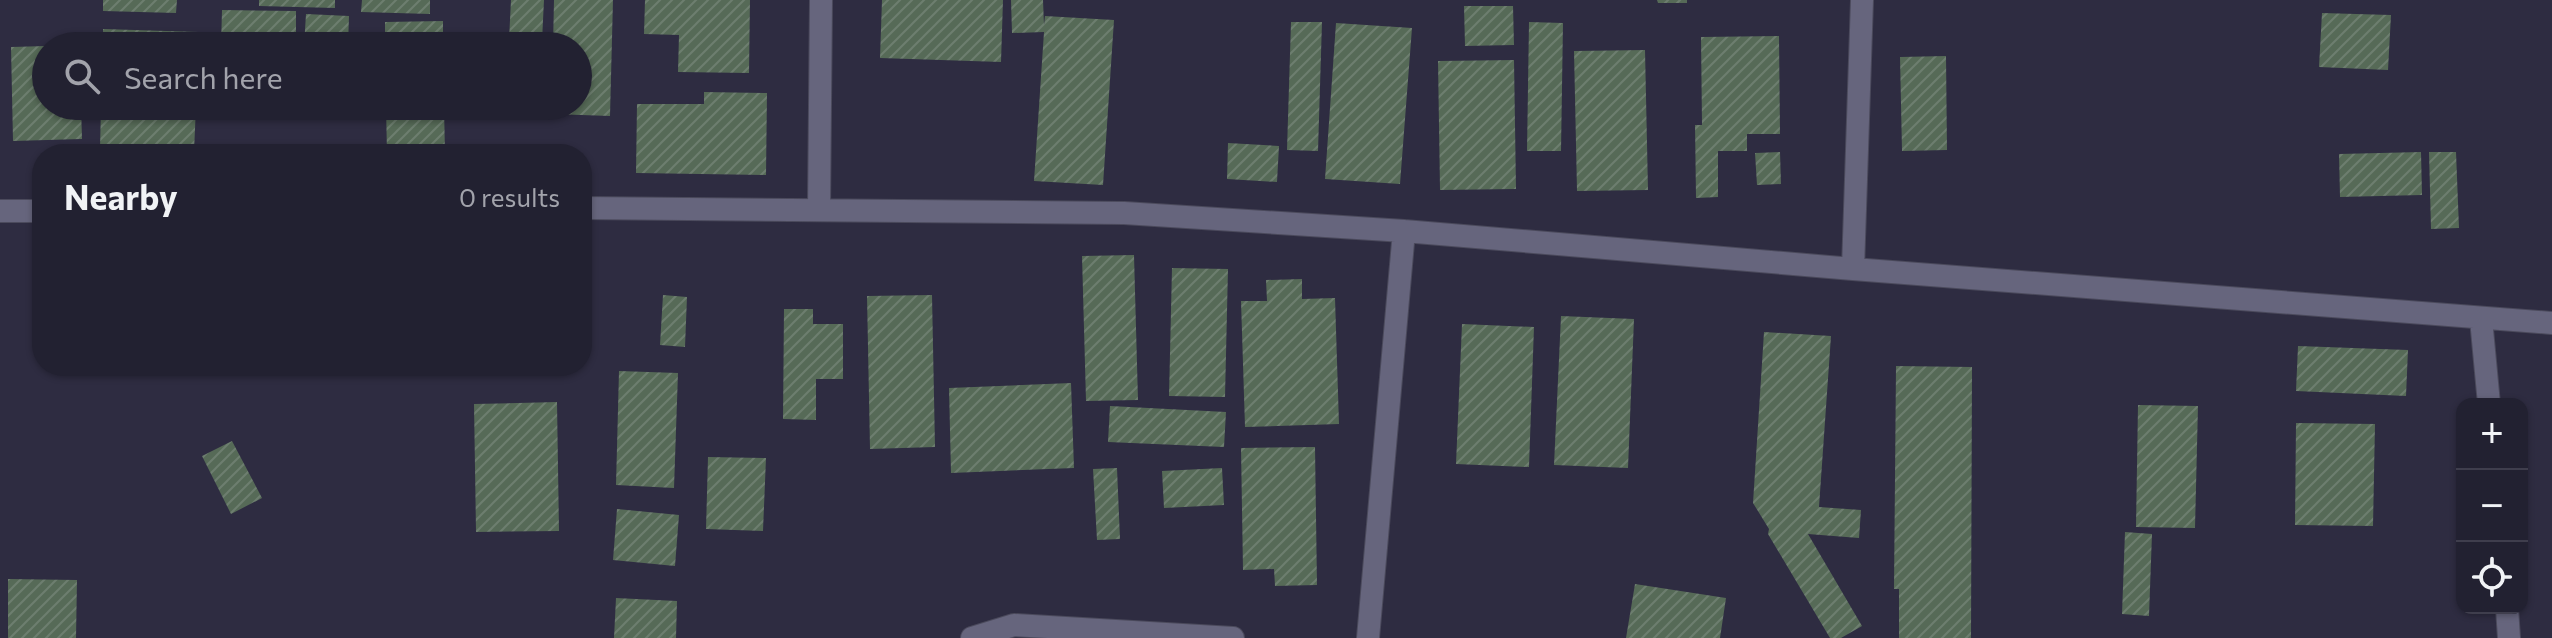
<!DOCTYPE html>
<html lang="en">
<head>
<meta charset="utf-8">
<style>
  :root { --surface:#222131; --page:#2a2939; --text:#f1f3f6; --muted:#a2a3ab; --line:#3f3e4d }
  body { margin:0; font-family:Commissioner,sans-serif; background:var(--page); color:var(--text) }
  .controls { position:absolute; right:24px; bottom:24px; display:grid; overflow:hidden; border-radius:16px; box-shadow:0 2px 6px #0004 }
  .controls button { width:72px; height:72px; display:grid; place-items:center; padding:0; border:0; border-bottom:2px solid var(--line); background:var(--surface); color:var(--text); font:40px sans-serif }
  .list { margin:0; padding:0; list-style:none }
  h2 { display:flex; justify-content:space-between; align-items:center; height:104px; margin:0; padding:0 32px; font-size:34px }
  h2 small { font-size:26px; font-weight:400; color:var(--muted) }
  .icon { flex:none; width:44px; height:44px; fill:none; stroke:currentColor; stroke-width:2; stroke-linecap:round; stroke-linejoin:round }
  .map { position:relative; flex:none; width:2552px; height:638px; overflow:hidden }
  .search { position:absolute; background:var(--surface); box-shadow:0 2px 6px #0004; left:32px; top:32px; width:560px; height:88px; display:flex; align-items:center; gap:20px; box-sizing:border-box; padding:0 28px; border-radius:44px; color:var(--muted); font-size:30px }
  .panel { position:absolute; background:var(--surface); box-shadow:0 2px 6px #0004; left:32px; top:144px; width:560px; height:232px; border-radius:32px }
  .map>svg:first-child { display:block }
  .building { fill:url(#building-hatch) }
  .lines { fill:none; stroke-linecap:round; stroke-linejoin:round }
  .minor-casing { stroke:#4b4a5c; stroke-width:24 }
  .minor { stroke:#66657d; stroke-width:22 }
</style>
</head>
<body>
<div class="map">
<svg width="2552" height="638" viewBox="0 0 2552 638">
  <defs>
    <pattern id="building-hatch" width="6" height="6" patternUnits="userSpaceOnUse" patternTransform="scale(2)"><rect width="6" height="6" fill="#566a57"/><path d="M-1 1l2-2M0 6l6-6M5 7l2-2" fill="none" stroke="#6d7e6f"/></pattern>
  </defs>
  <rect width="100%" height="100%" fill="#2e2c41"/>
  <path class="building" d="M103,0h74l-1,13 -73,-2z
    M259,0h76v8l-76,-2z
    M362,0h68v14l-69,-2z
    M511,0h33l-2,41 -33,-1z
    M554,0h59l-3,116 -58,-2v-8h26v-60h-25z
    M645,0h105l-1,73 -71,-1 1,-37 -35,-1z
    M882,0h121l-2,62 -121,-4z
    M1011,0h32l1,25 1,-9 69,4 -11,165 -69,-4 10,-149 -32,1z
    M1657,0h30v3h-29z
    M1464,6h49l1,39 -49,1z
    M222,10l74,1v35h-75z
    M2322,13l69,2 -3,55 -69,-3z
    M306,14l43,2 -1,30h-44z
    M443,21v25h-58v-24z
    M1291,22h31l-4,129 -31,-1z
    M1529,22l34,1 -2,128h-34z
    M1336,23l76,5 -12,156 -75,-5z
    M103,29l95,3v14h-95z
    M1779,36l1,98h-33v17h-29v46l-22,1 -1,-73h7l-1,-88z
    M46,46v60h35l1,33 -69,2 -2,-94z
    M1645,50l3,140 -71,1 -3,-140z
    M1946,56l1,94 -45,1 -2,-94z
    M1514,60l2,129 -76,1 -2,-129z
    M704,92l63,1 -1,82 -130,-2 1,-69h67z
    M101,106h95l-2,46 -94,-3z
    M386,106h58l1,48h-58z
    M1228,143l51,3 -2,36 -50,-3z
    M1780,152l1,32 -24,1 -2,-32z
    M2421,152l1,43 -82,2 -1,-43z
    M2429,152h27l3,76 -28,1z
    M1134,255l4,145 -52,1 -4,-145z
    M1172,268l56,1 -3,128 -56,-1z
    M1302,279v20l33,-1 4,126 -94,3 -4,-126h26l-1,-21z
    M663,295l24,2 -2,50 -25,-2z
    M932,295l3,152 -65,2 -3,-153z
    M784,309h29v15h30v55h-27v41l-33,-1z
    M1561,316l73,3 -6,149 -74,-3z
    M1462,324l72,3 -5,140 -73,-3z
    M1764,332l67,4 -12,171 42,3 -2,28 -51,-4 54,92 -21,12h-11l-62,-104 1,-5 -16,-26z
    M2298,346l110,4 -2,46 -110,-5z
    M1896,366l76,1 -1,271h-72v-49h-5z
    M619,371l59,2 -4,115 -58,-3z
    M1071,383l3,85 -123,5 -2,-85z
    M557,402l2,129 -83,1 -2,-128z
    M2138,405l60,1 -3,122 -59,-1z
    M1110,406l116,6 -2,35 -116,-5z
    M2296,423l79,1 -2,102 -78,-1z
    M232,441l30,57 -31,16 -29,-58z
    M1315,447l2,138 -42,1 -1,-17 -31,1 -2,-122z
    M708,457l58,1 -3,73 -57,-2z
    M1117,468l3,71 -23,1 -4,-71z
    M1222,468l2,37 -60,3 -2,-37z
    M617,509l62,6 -4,51 -62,-6z
    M2125,532l27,2 -3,82 -27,-2z
    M8,579l69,1 -1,58h-68z
    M1635,584l91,14 -6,40h-94z
    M616,598l61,3 -1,37h-62z"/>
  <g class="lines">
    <defs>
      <path id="minor" d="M582,208l542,5 280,18 449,38 699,54
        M819,210l2,-210
        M0,211h42
        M1853,269l9,-269
        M2481,319l8,85
        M2507,608l2,30
        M972,638l42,-13 219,13
        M1368,638l36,-407"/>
    </defs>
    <use href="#minor" class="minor-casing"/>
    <use href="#minor" class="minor"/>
  </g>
</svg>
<div class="controls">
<button>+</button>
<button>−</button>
<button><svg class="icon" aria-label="locate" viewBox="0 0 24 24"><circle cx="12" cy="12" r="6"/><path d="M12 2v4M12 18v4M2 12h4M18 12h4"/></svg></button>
</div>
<div class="search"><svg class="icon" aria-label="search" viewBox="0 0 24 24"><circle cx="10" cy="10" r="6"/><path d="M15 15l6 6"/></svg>Search here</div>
<section class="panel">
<h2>Nearby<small>0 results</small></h2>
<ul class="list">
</ul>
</section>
</div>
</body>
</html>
